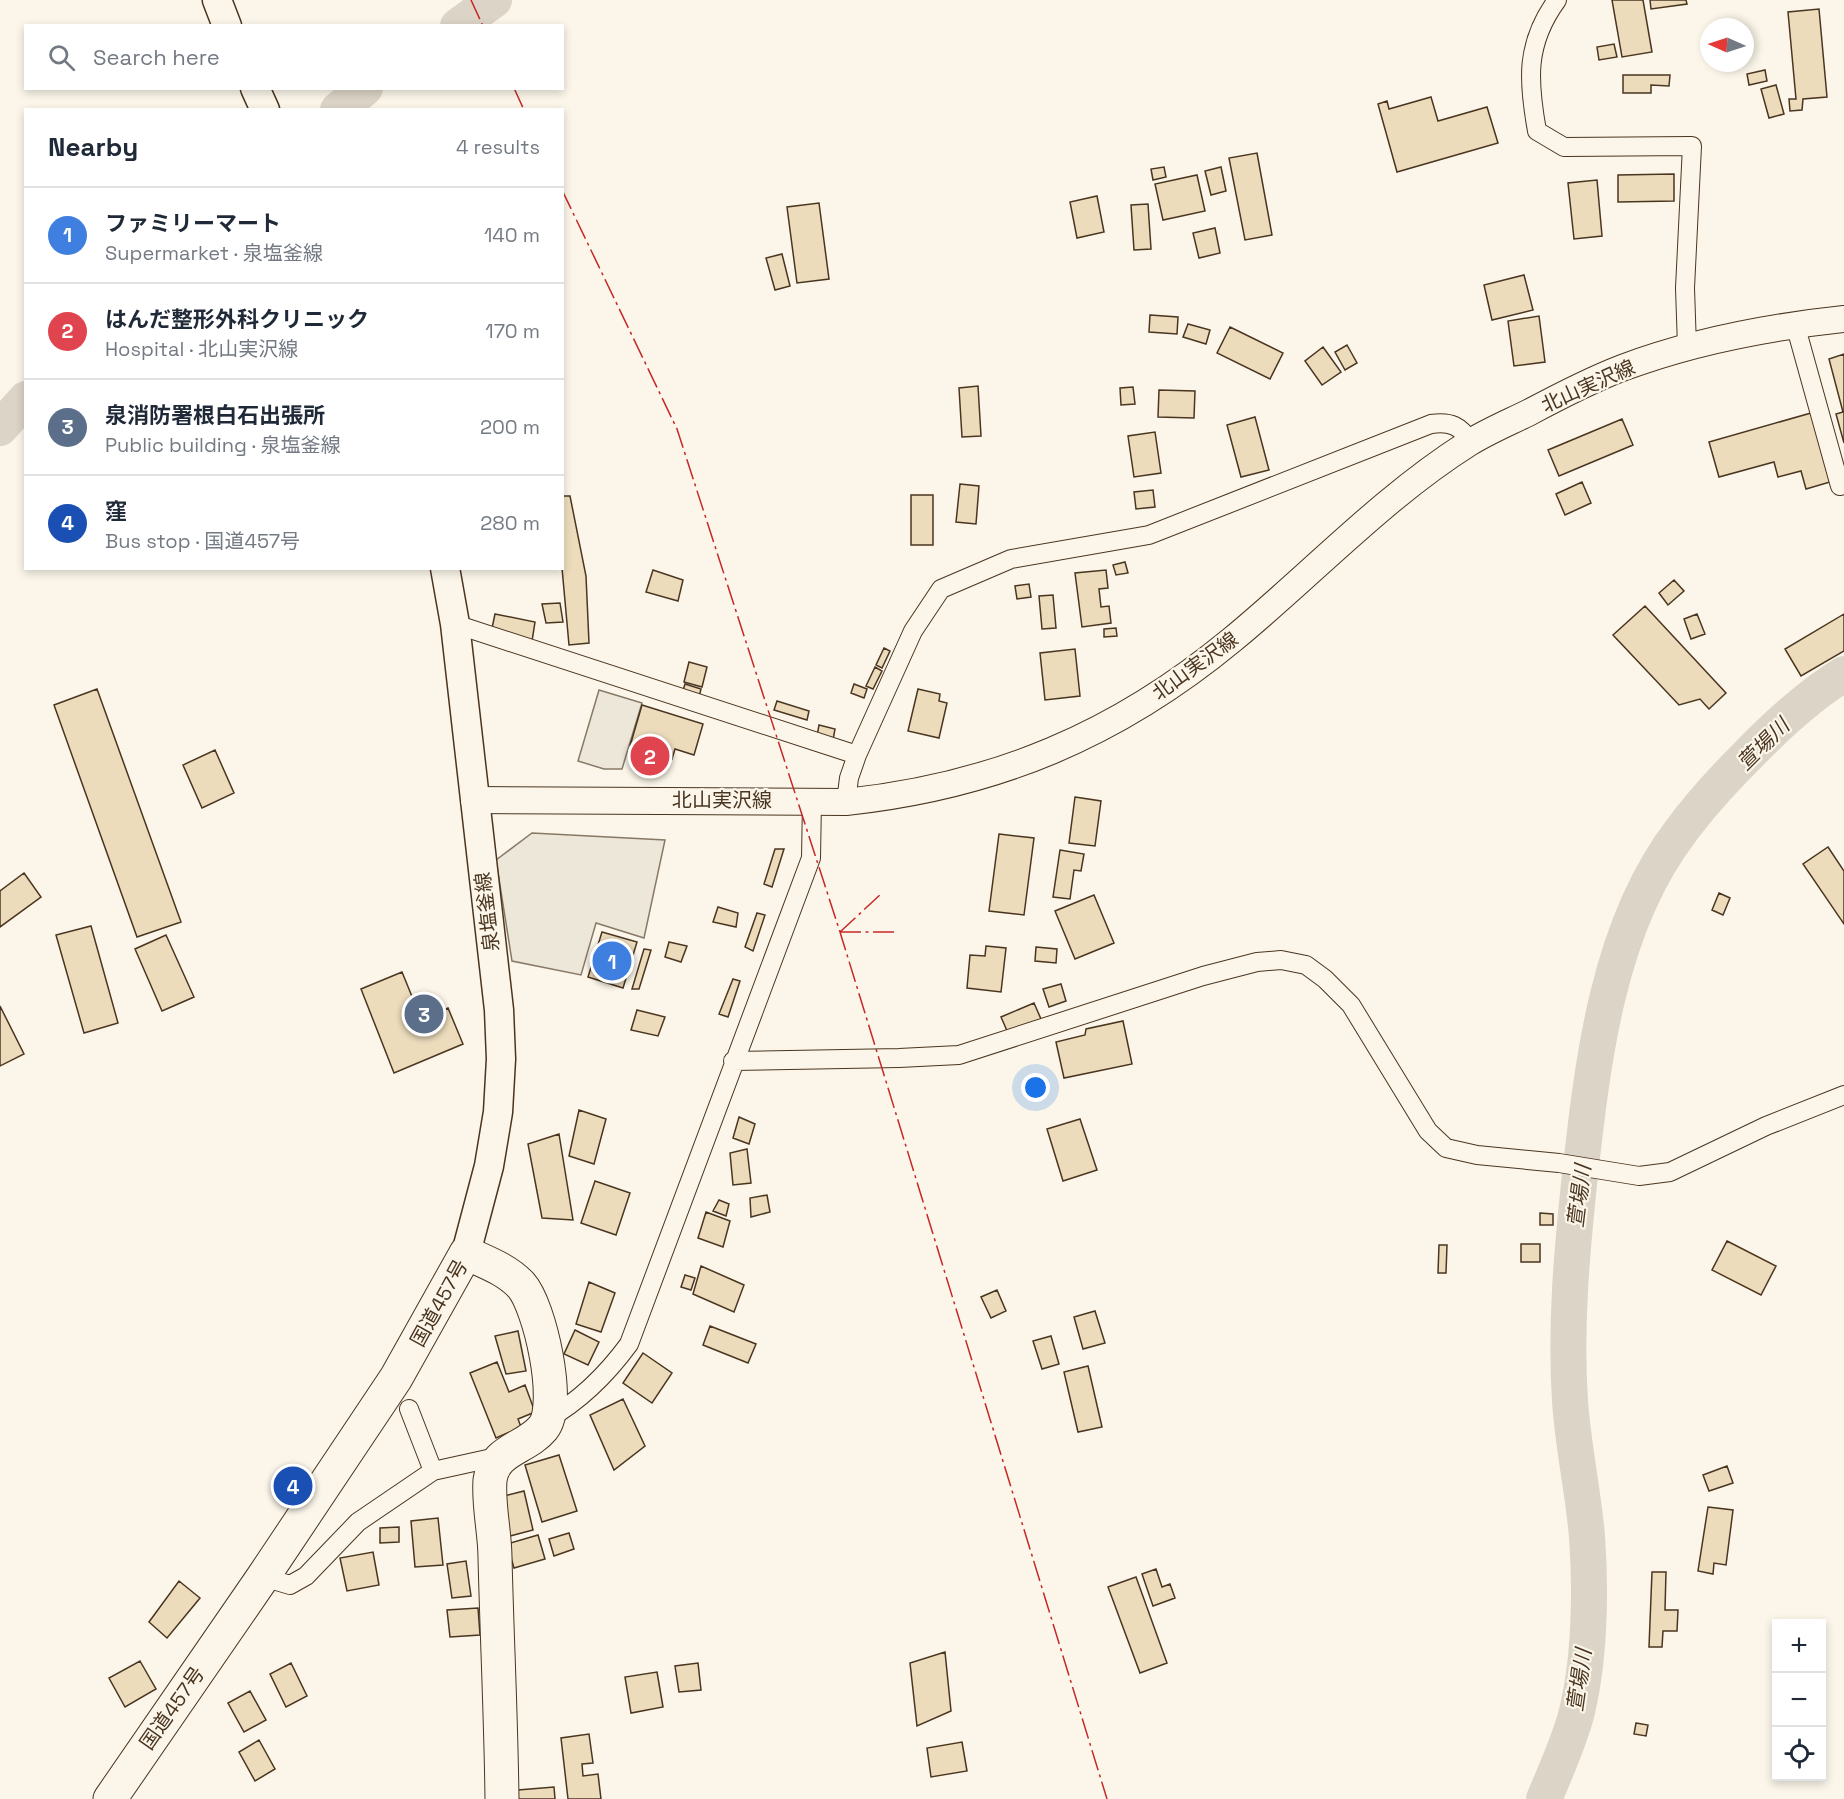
<!DOCTYPE html>
<html lang="en">
<head>
<meta charset="utf-8">
<style>
  :root { --surface:#fff; --page:#f6f6f7; --text:#1f2937; --muted:#747a83; --line:#e0e1e3; --accent:#b45309 }
  body { margin:0; font-family:"Space Grotesk","Noto Sans JP",sans-serif; background:var(--page); color:var(--text) }
  .controls { position:absolute; right:18px; bottom:18px; display:grid; overflow:hidden; border-radius:0px; box-shadow:0 3px 9px #0003 }
  .controls button { width:54px; height:54px; display:grid; place-items:center; padding:0; border:0; border-bottom:2px solid var(--line); background:var(--surface); color:var(--text); font:30px sans-serif }
  .compass { position:absolute; left:1700px; top:18px; width:54px; height:54px; border-radius:50%; background:var(--surface); box-shadow:0 3px 9px #0003; rotate:273deg }
  .you { position:absolute; left:1036px; top:1088px; width:21px; height:21px; margin:-15px; border:4px solid #fff; border-radius:50%; background:#1a73e8; box-shadow:0 0 0 9px #1a73e833 }
  .badge { display:grid; place-items:center; width:39px; height:39px; border-radius:50%; background:var(--accent); color:#fff; font-size:20px; font-weight:700 }
  .pin { position:absolute; translate:-50% -50%; border:3px solid #fff; box-shadow:0 2px 6px #0006 }
  .list { margin:0; padding:0; list-style:none }
  h2 { display:flex; justify-content:space-between; align-items:center; height:78px; margin:0; padding:0 24px; font-size:26px }
  h2 small { font-size:20px; font-weight:400; color:var(--muted) }
  .list li { display:grid; grid-template-columns:39px 1fr auto; gap:18px; align-items:center; box-sizing:border-box; height:96px; padding:0 24px; border-top:2px solid var(--line) }
  .list b { display:block; font-size:22px; white-space:nowrap }
  .list p { margin:0; font-size:20px; white-space:nowrap; color:var(--muted) }
  .list em { font-size:20px; font-style:normal; color:var(--muted) }
  .icon { flex:none; width:33px; height:33px; fill:none; stroke:currentColor; stroke-width:2; stroke-linecap:round; stroke-linejoin:round }
  .map { position:relative; flex:none; width:1844px; height:1799px; overflow:hidden }
  .search { position:absolute; background:var(--surface); box-shadow:0 3px 9px #0003; left:24px; top:24px; width:540px; height:66px; display:flex; align-items:center; gap:15px; box-sizing:border-box; padding:0 21px; border-radius:0px; color:var(--muted); font-size:22px }
  .panel { position:absolute; background:var(--surface); box-shadow:0 3px 9px #0003; left:24px; top:108px; width:540px; height:462px; border-radius:0px }
  .map>svg:first-child { display:block }
  .parking { fill:#ede7d9; stroke:#887966; stroke-width:1.5 }
  .lines { fill:none; stroke-linecap:round; stroke-linejoin:round }
  .river { stroke:#dcd4c6; stroke-width:36 }
  .building { fill:#ecdcbc; stroke:#4a3520; stroke-width:1.5 }
  .street-casing { stroke:#4a3520; stroke-width:20 }
  .secondary-casing { stroke:#4a3520; stroke-width:28 }
  .primary-casing { stroke:#4a3520; stroke-width:31 }
  .highway-casing { stroke:#4a3520; stroke-width:35 }
  .street { stroke:#fbf6e9; stroke-width:18 }
  .secondary { stroke:#fbf6e9; stroke-width:26 }
  .primary { stroke:#fbf6e9; stroke-width:28 }
  .highway { stroke:#fbf6e9; stroke-width:33 }
  .power { stroke:#c62828; stroke-width:1.5; stroke-dasharray:21 4.5 3 4.5; stroke-linecap:butt }
  .labels { text-anchor:middle; dominant-baseline:central; stroke-width:4.5; stroke-linejoin:round; paint-order:stroke }
  .street-label { font-size:20px; fill:#4a3520; stroke:#fbf6e9 }
  .water-label { font-size:21px; font-style:italic; fill:#4a3520; stroke:#fbf6e9 }
</style>
</head>
<body>
<div class="map">
<svg width="1844" height="1799" viewBox="0 0 1844 1799">
  <rect width="100%" height="100%" fill="#fbf6e9"/>
  <path class="parking" d="M599,690l43,13 -20,66h-18l-26,-8z
    M532,833l133,7 -21,98 -48,-15 -15,52 -69,-14 -16,-101z"/>
  <g class="lines">
    <path class="river" d="M458,26l36,-26
      M338,110l27,-22
      M0,428l26,-29
      M1544,1799c11,-26 23,-53 31,-80 15,-55 16,-127 12,-183 -4,-45 -14,-90 -17,-135 -5,-76 2,-151 10,-226 13,-116 28,-249 101,-344 19,-26 42,-51 65,-74 29,-30 62,-61 98,-83"/>
  </g>
  <path class="building" d="M1612,0h31l9,52 -30,5z
    M1650,0h36l1,4 -36,5z
    M1819,9l8,88 -24,2 -1,11 -12,1 -1,-12h7l-8,-87z
    M1614,44l3,13 -18,3 -2,-13z
    M1765,70l2,11 -18,4 -2,-11z
    M1623,75h47l-1,11 -18,-1v8h-28z
    M1776,85l8,29 -15,4 -8,-29z
    M1431,97l7,24 49,-14 11,36 -101,29 -19,-68 9,-3 2,8z
    M1257,153l15,82 -27,5 -16,-82z
    M1164,167l2,10 -13,3 -2,-11z
    M1221,167l5,24 -15,4 -6,-24z
    M1674,174v27l-56,1v-27z
    M1197,175l8,36 -42,9 -8,-36z
    M1597,180l5,56 -28,3 -6,-56z
    M1097,196l7,36 -27,6 -7,-36z
    M819,203l10,76 -32,4 -10,-76z
    M1148,204l3,45 -17,1 -3,-45z
    M1215,228l5,25 -21,5 -6,-25z
    M782,254l8,32 -15,4 -9,-32z
    M1524,275l9,35 -41,10 -8,-35z
    M1150,315l28,2 -1,17 -28,-2z
    M1539,316l6,46 -31,4 -6,-45z
    M1188,324l22,6 -4,14 -23,-7z
    M1230,327l53,26 -13,26 -53,-26z
    M1347,345l10,18 -12,7 -10,-18z
    M1323,347l18,25 -19,13 -17,-24z
    M1844,354v89l-8,-29 7,-2 -14,-53z
    M978,386l3,50 -19,1 -3,-49z
    M1133,387l2,17 -14,1 -1,-17z
    M1159,390l36,1 -1,27 -36,-1z
    M1811,413l19,69 -24,7 -5,-18 -23,6 -4,-15 -55,15 -10,-35z
    M1255,417l14,53 -28,7 -14,-52z
    M1622,419l11,26 -74,31 -11,-26z
    M1155,432l6,41 -27,4 -6,-41z
    M1582,482l9,21 -26,12 -9,-21z
    M960,484l19,2 -3,38 -20,-2z
    M1153,490l2,17 -19,2 -2,-17z
    M911,495h22v50h-22z
    M562,496h8l16,80 3,67 -20,2 -7,-77z
    M1125,562l3,11 -12,2 -3,-10z
    M653,570l30,10 -5,21 -32,-9z
    M1106,570l2,18 -9,1 2,18 8,-1 2,17 -29,4 -7,-54z
    M1674,580l10,11 -16,14 -9,-12z
    M1029,584l2,13 -14,2 -2,-13z
    M1053,595l3,33 -14,1 -3,-33z
    M560,603l3,19 -17,1 -4,-19z
    M1645,606l81,87 -17,16 -9,-10 -21,6 -66,-70z
    M495,614l40,8 -3,19 -41,-8z
    M1697,614l8,20 -14,5 -7,-20z
    M1844,614v37l-43,25 -16,-27z
    M1116,628l1,8 -13,1v-8z
    M884,648l6,3 -8,17 -6,-3z
    M1075,649l5,47 -35,4 -5,-47z
    M689,662l18,5 -5,20 -18,-5z
    M875,667l7,4 -9,18 -7,-3z
    M685,684l16,5 -3,12 -17,-4z
    M854,684l13,5 -3,9 -13,-5z
    M97,689l84,233 -44,15 -83,-232z
    M918,689l22,5 -1,7 8,2 -8,35 -31,-7z
    M777,701l32,10 -2,9 -33,-10z
    M642,705l61,19 -9,31 -19,-6 -3,10 -42,-13z
    M819,725l16,4 -2,11 -16,-4z
    M215,750l19,43 -32,15 -19,-43z
    M1075,797l26,4 -6,45 -26,-3z
    M999,834l35,4 -10,77 -35,-4z
    M1828,847l16,24v53l-41,-60z
    M775,849h9l-12,38 -8,-3z
    M1060,850l24,4 -3,17 -7,-1 -4,29 -17,-2z
    M24,873l17,24 -41,30v-36z
    M1719,893l11,5 -7,17 -11,-5z
    M1094,895l20,48 -39,16 -20,-48z
    M718,907l20,6 -2,14 -23,-5z
    M757,913l8,2 -12,36 -8,-4z
    M91,926l27,97 -34,10 -28,-98z
    M602,932l35,10 -14,46 -35,-11z
    M166,935l28,62 -32,14 -27,-62z
    M669,942l18,4 -6,16 -16,-5z
    M986,946l20,2 -5,44 -34,-4 3,-33 15,1z
    M1036,947l21,2 -1,14 -21,-2z
    M644,949l7,1 -12,39h-7z
    M402,972l18,44 19,-8 2,3 7,-3 15,36 -69,29 -33,-84z
    M733,979l7,2 -12,36 -9,-3z
    M1061,984l5,17 -17,6 -6,-18z
    M1034,1003l7,16 -33,14 -7,-16z
    M0,1006l24,48 -24,12z
    M637,1010l28,7 -7,19 -27,-6z
    M1123,1021l9,43 -68,14 -8,-36 29,-7 1,-6z
    M579,1110l27,9 -12,45 -25,-8z
    M739,1117l16,7 -6,20 -16,-6z
    M1080,1119l17,51 -34,11 -16,-52z
    M559,1134l14,86 -31,-2 -14,-74z
    M747,1149l4,34 -18,2 -3,-32z
    M595,1181l35,12 -14,42 -35,-12z
    M767,1195l3,17 -19,5 -1,-19z
    M719,1200l10,4 -3,12 -13,-5z
    M706,1212l24,9 -7,26 -25,-9z
    M1540,1213l13,1v11h-13z
    M1727,1241l49,25 -15,29 -49,-25z
    M1521,1244h19v18h-19z
    M1439,1245h8l-1,28h-8z
    M701,1266l43,19 -10,27 -41,-18z
    M685,1275l10,3 -4,12 -10,-3z
    M589,1282l26,11 -14,39 -25,-8z
    M997,1290l9,21 -15,7 -10,-21z
    M1095,1311l10,32 -22,6 -9,-32z
    M710,1326l46,18 -8,19 -45,-18z
    M575,1330l24,12 -11,23 -24,-11z
    M518,1331l8,40 -20,3 -11,-38z
    M1051,1336l8,28 -17,5 -9,-28z
    M643,1353l29,20 -20,30 -29,-20z
    M497,1362l12,30 16,-7 10,27 -17,7 3,8 -25,11 -26,-65z
    M1088,1366l14,61 -24,5 -14,-60z
    M623,1399l22,47 -31,24 -24,-55z
    M559,1455l18,56 -35,11 -17,-57z
    M1727,1466l6,17 -24,8 -6,-16z
    M524,1491l9,39 -23,6 -10,-39z
    M1708,1507l25,3 -7,55 -12,-2 -1,11 -15,-3z
    M438,1518l5,47 -28,2 -4,-46z
    M399,1527v15l-19,1v-15z
    M569,1533l5,16 -20,7 -5,-17z
    M538,1535l7,24 -31,9 -7,-24z
    M373,1552l6,33 -32,6 -7,-33z
    M466,1561l5,35 -19,2 -5,-34z
    M1156,1569l6,18 8,-3 5,14 -22,8 -11,-32z
    M1652,1572h14l-1,38h13l-1,21h-14l-1,16h-13z
    M1136,1577l31,86 -27,10 -32,-86z
    M179,1581l21,17 -33,40 -18,-16z
    M478,1608l2,27 -30,2 -3,-27z
    M945,1652l6,59 -34,15 -7,-63z
    M140,1661l16,28 -31,18 -16,-29z
    M291,1663l16,33 -21,11 -16,-33z
    M698,1663l3,27 -22,2 -4,-26z
    M657,1672l6,35 -32,6 -6,-36z
    M250,1691l16,29 -22,12 -16,-29z
    M1636,1723l12,2 -2,11 -12,-2z
    M589,1734l4,29 -11,1 1,12 15,-2 3,25h-33l-7,-61z
    M259,1740l16,29 -20,12 -16,-29z
    M962,1742l5,29 -36,6 -4,-29z
    M554,1787l1,12h-37v-9z"/>
  <g class="lines">
    <defs>
      <path id="street" d="M1557,0c-32,44 -29,81 -20,131l27,16 128,-1 -7,142 2,59
        M1795,324l45,162 4,-1
        M455,624l402,131
        M846,802l3,-24 8,-23 56,-124 28,-42 70,-30 138,-24 282,-111c20,-3 29,2 40,18
        M733,1061l166,-3 60,-3 244,-79 54,-14 24,-2 25,5 19,14 26,26 77,126 18,17 31,7 82,8 80,13 31,-4 96,-46 78,-31
        M409,1409l24,62
        M548,1419c33,-19 59,-45 81,-75l182,-486 1,-57
        M263,1577l27,8 16,-9 52,-54 75,-51 68,-15"/>
      <path id="secondary" d="M474,800l372,2c150,-16 271,-67 387,-163 79,-65 149,-141 236,-196 19,-12 41,-21 61,-31 30,-16 61,-32 92,-44 72,-27 146,-41 222,-49"/>
      <path id="primary" d="M217,0l10,26
        M255,88l10,22
        M445,568l10,56 44,386 2,49 -3,53 -9,54 -23,87"/>
      <path id="highway" d="M110,1799l153,-222 133,-199 70,-125c19,9 40,16 55,32 19,21 41,120 22,143 -17,21 -49,21 -53,52 -2,26 5,52 5,78 2,80 6,160 7,241"/>
    </defs>
    <use href="#street" class="street-casing"/>
    <use href="#secondary" class="secondary-casing"/>
    <use href="#primary" class="primary-casing"/>
    <use href="#highway" class="highway-casing"/>
    <use href="#street" class="street"/>
    <use href="#secondary" class="secondary"/>
    <use href="#primary" class="primary"/>
    <use href="#highway" class="highway"/>
    <path class="power" d="M471,0l12,26
      M514,88l10,22
      M562,190l115,239 163,503 267,867
      M840,932l41,-38
      M840,932h55"/>
  </g>
  <g class="labels">
    <g class="street-label">
      <text transform="translate(1588 386) rotate(-24)">北山実沢線</text>
      <text transform="translate(1195 666) rotate(-36)">北山実沢線</text>
      <text x="722" y="800">北山実沢線</text>
      <text transform="translate(487 912) rotate(-97)">泉塩釜線</text>
      <text transform="translate(439 1303) rotate(-61)">国道457号</text>
      <text transform="translate(172 1708) rotate(-55)">国道457号</text>
    </g>
    <g class="water-label">
      <text transform="translate(1763 744) rotate(-45)">萱場川</text>
      <text transform="translate(1579 1196) rotate(-83)">萱場川</text>
      <text transform="translate(1579 1680) rotate(-82)">萱場川</text>
    </g>
  </g>
</svg>
<div class="controls">
<button>+</button>
<button>−</button>
<button><svg class="icon" aria-label="locate" viewBox="0 0 24 24"><circle cx="12" cy="12" r="6"/><path d="M12 2v4M12 18v4M2 12h4M18 12h4"/></svg></button>
</div>
<svg class="compass" viewBox="-18 -18 36 36"><path d="M0-13l5 13h-10z" fill="#e53935"/><path d="M0 13l5-13h-10z" fill="#747a83"/></svg>
<div class="you"></div>
<div class="pin badge" style="left:612px;top:961px;background:#3f7fe0">1</div>
<div class="pin badge" style="left:650px;top:756px;background:#e0444e">2</div>
<div class="pin badge" style="left:424px;top:1014px;background:#5c6f8a">3</div>
<div class="pin badge" style="left:293px;top:1486px;background:#1a4fb4">4</div>
<div class="search"><svg class="icon" aria-label="search" viewBox="0 0 24 24"><circle cx="10" cy="10" r="6"/><path d="M15 15l6 6"/></svg>Search here</div>
<section class="panel">
<h2>Nearby<small>4 results</small></h2>
<ul class="list">
<li><span class="badge" style="background:#3f7fe0">1</span><div><b>ファミリーマート</b><p>Supermarket · 泉塩釜線</p></div><em>140 m</em></li>
<li><span class="badge" style="background:#e0444e">2</span><div><b>はんだ整形外科クリニック</b><p>Hospital · 北山実沢線</p></div><em>170 m</em></li>
<li><span class="badge" style="background:#5c6f8a">3</span><div><b>泉消防署根白石出張所</b><p>Public building · 泉塩釜線</p></div><em>200 m</em></li>
<li><span class="badge" style="background:#1a4fb4">4</span><div><b>窪</b><p>Bus stop · 国道457号</p></div><em>280 m</em></li>
</ul>
</section>
</div>
</body>
</html>
